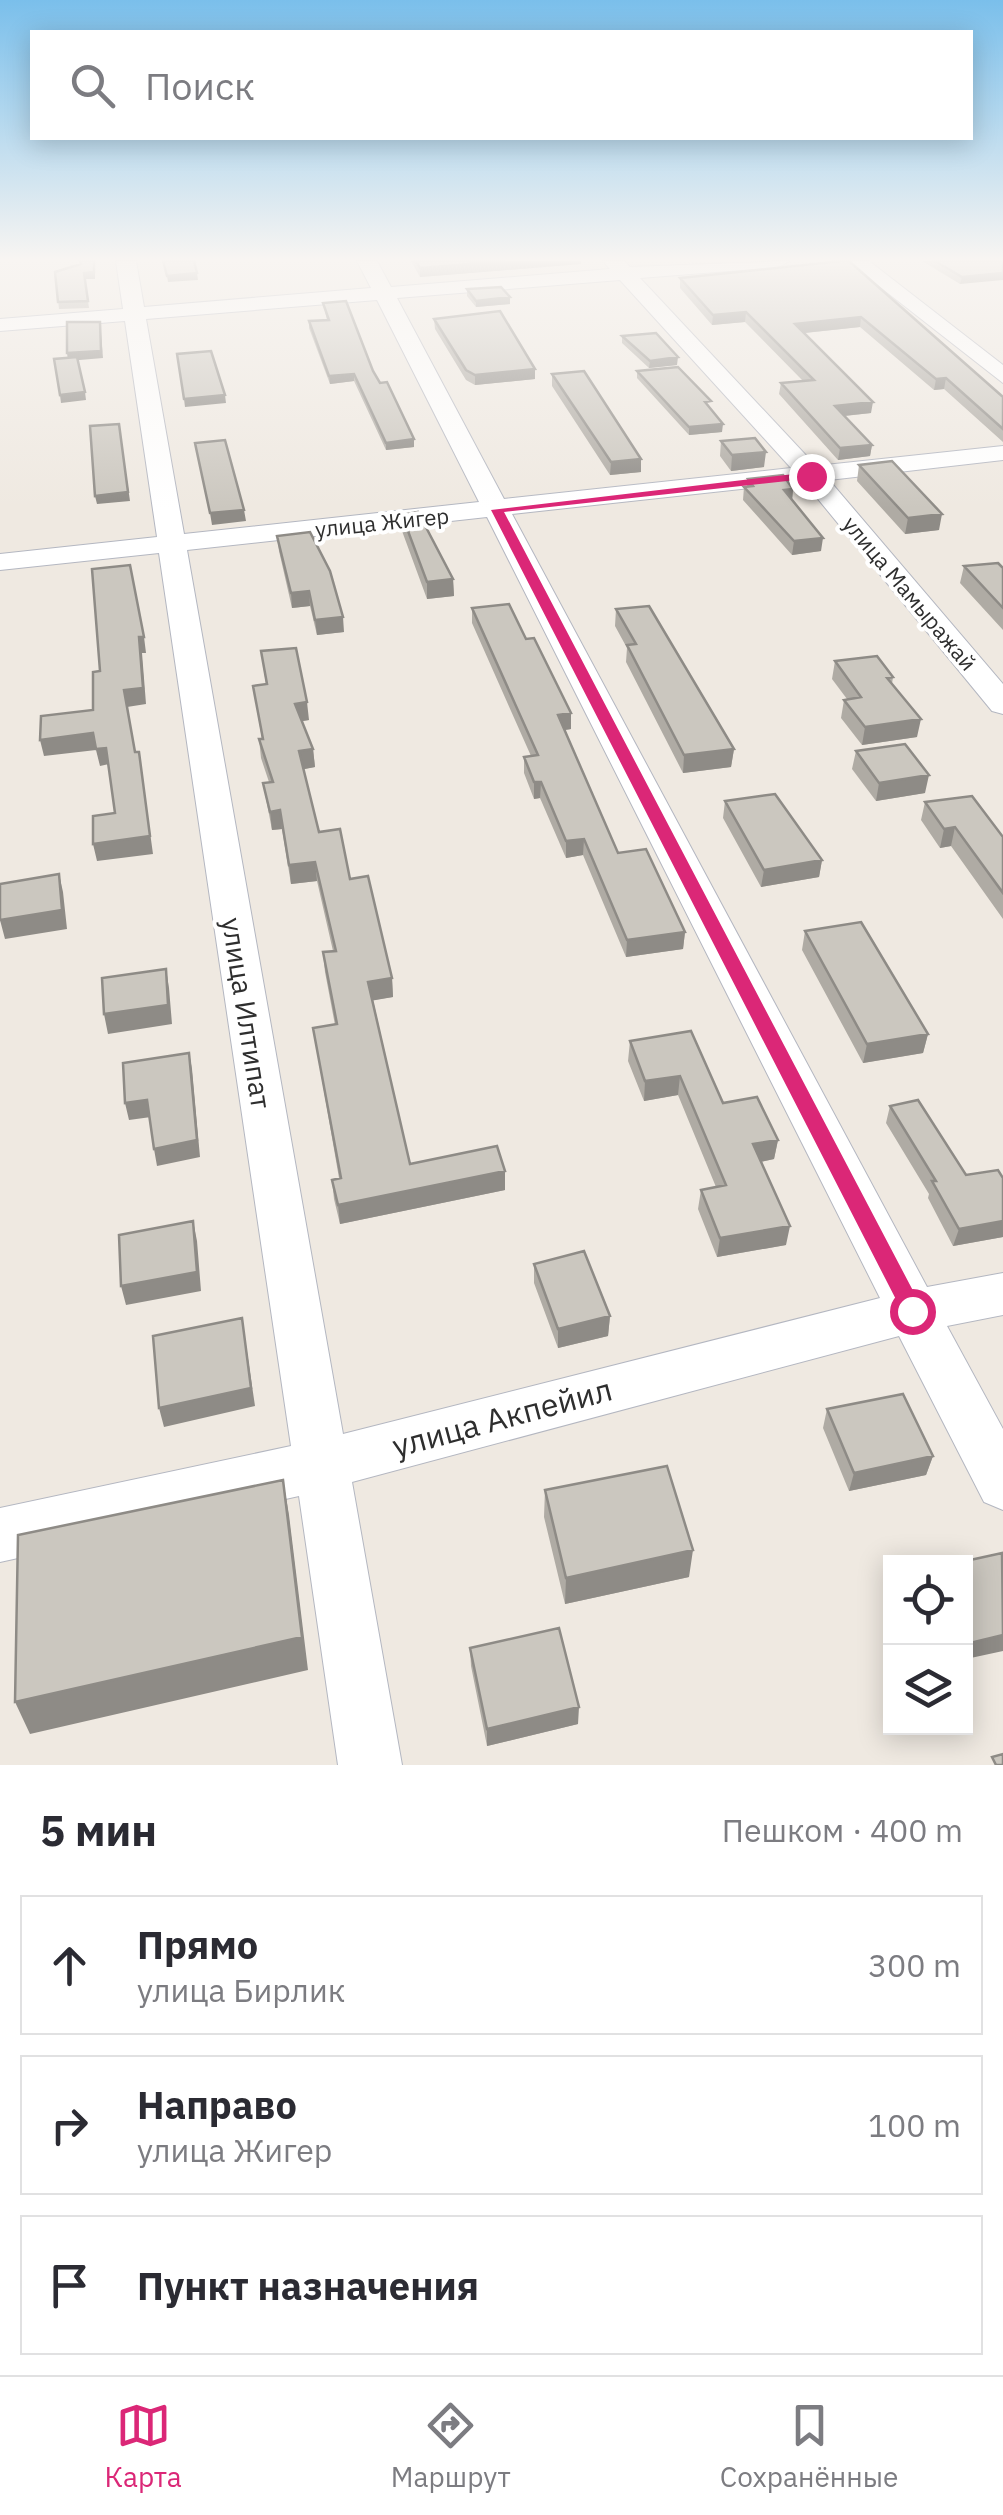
<!DOCTYPE html>
<html lang="ru">
<head>
<meta charset="utf-8">
<style>
  :root { --surface:#fff; --page:#f2f2f3; --text:#2b2b33; --muted:#7c7c81; --line:#e1e1e2; --accent:#db2777 }
  body { margin:0; font-family:"IBM Plex Sans",sans-serif; background:var(--page); color:var(--text) }
  .controls { position:absolute; right:30px; bottom:30px; display:grid; overflow:hidden; border-radius:0px; box-shadow:0 5px 25px #0003 }
  .controls button { width:90px; height:90px; display:grid; place-items:center; padding:0; border:0; border-bottom:2px solid var(--line); background:var(--surface); color:var(--text); font:50px sans-serif }
  .stop { position:absolute; width:30px; height:30px; margin:-22px; border:8px solid #db2777; border-radius:50%; background:#fff }
  .stop.end { background:#db2777; border-color:#fff; box-shadow:0 2px 10px #0008 }
  .list { margin:0; padding:0; list-style:none }
  h2 { display:flex; justify-content:space-between; align-items:center; height:130px; margin:0; padding:0 40px; font-size:42px }
  h2 small { font-size:32px; font-weight:400; color:var(--muted) }
  .list li { display:grid; grid-template-columns:65px 1fr auto; gap:30px; align-items:center; box-sizing:border-box; height:140px; margin:0 20px 20px; padding:0 20px; border:2px solid var(--line); border-radius:0px }
  .list b { display:block; font-size:38px; white-space:nowrap }
  .list p { margin:0; font-size:32px; white-space:nowrap; color:var(--muted) }
  .list em { font-size:32px; font-style:normal; color:var(--muted) }
  .icon { flex:none; width:55px; height:55px; fill:none; stroke:currentColor; stroke-width:2; stroke-linecap:round; stroke-linejoin:round }
  .map { position:relative; flex:none; width:1003px; height:1765px; overflow:hidden }
  .search { position:absolute; background:var(--surface); box-shadow:0 5px 25px #0003; left:30px; right:30px; top:30px; height:110px; display:flex; align-items:center; gap:25px; box-sizing:border-box; padding:0 35px; border-radius:0px; color:var(--muted); font-size:38px }
  .sheet { height:610px; background:var(--surface) }
  nav { display:flex; justify-content:space-around; align-items:center; box-sizing:border-box; height:140px; border-top:2px solid var(--line); background:var(--surface); font-size:28px; color:var(--muted) }
  nav a { display:grid; justify-items:center; gap:5px }
  nav .on { color:var(--accent) }
  .map>svg:first-child { display:block }
  .lines { fill:none; stroke-linecap:round; stroke-linejoin:round }
  .street-casing { stroke:#b4b7c1; stroke-width:2 }
  .street { fill:#fff; fill-rule:evenodd }
  .wall { fill:#afaba4 }
  .shaded-wall { fill:#8e8b86 }
  .building { fill:#cbc7bf; stroke:#8e8b86; stroke-width:2.5 }
  .route { fill:#db2777 }
  .labels { text-anchor:middle; dominant-baseline:central; stroke-width:8; stroke-linejoin:round; paint-order:stroke }
  .far-street-label { font-size:22px; fill:#2e2e2e; stroke:#fff }
  .street-label { font-size:28px; fill:#2e2e2e; stroke:#fff }
  .near-street-label { font-size:32px; fill:#2e2e2e; stroke:#fff }
</style>
</head>
<body>
<div class="map">
<svg width="1003" height="1765" viewBox="0 0 1003 1765">
  <rect width="100%" height="100%" fill="#efe9e1"/>
  <g class="lines">
    <defs>
      <path id="street" d="M116,261h20l8,46 227,-19 -14,-27h20l14,26 219,-18 -7,-8h21l6,6 159,-6 -10,6 -139,11 176,188 187,-20v14l-174,20 174,204v30l-11,-3 -188,-229 -292,32 415,773 76,-14v42l-56,11 56,103v81l-19,-8 -85,-166 -547,146 50,283h-64l-39,-269 -299,66v-54l291,-62 -132,-893 -159,17v-16l157,-17 -32,-216 -125,10v-12l123,-10zM620,280l171,188 -287,31 -107,-201zM377,300l102,202 -295,32 -38,-215zM487,517l393,781 -537,136 -156,-884z
        M847,261h22l134,104v18z"/>
    </defs>
    <use href="#street" class="street-casing"/>
    <use href="#street" class="street"/>
  </g>
  <path class="wall" d="M411,261h170v3l-161,13z
    M842,261l161,136v45l-59,-53 -10,1 -74,-63 -55,6 66,80 -26,3 27,29 -2,11 -32,4 -59,-66 2,-11 22,-2 -58,-59 -33,3 -32,-37v-10z
    M922,261h81l-43,23z
    M55,272l40,7h-10l4,29 -30,1z
    M467,289l43,8v7l-34,3 -9,-11z
    M323,303l50,68 41,68v8l-28,3 -32,-69 -24,3 -21,-56v-7l18,-1z
    M434,319l101,50v10l-60,6 -9,-5 -31,-51z
    M622,336l55,29 -28,3 -27,-25z
    M637,371l73,38 12,23 -33,3 -52,-57z
    M552,374l89,98 -31,3 -58,-89z
    M721,441l43,26 -33,4 -11,-15z
    M859,465l80,65 -34,4 -48,-53z
    M748,479l45,10 -1,10 29,52 -29,4 -49,-55 1,-13h3z
    M402,515l51,64 1,17 -27,3 -25,-68z
    M277,536l67,96 -27,3 -7,-29 -18,2 -13,-57z
    M964,566l39,2v62l-43,-47z
    M472,608l99,121 -6,1 53,123 67,79 -2,17 -57,8 -43,-102 -17,3 -26,-60 -6,1 -10,-26v-16l7,-1 -59,-133z
    M616,609l118,140 -3,18 -48,6 -57,-111 1,-14 -12,-22z
    M261,651l48,69 -7,1 11,28 2,18 -12,2 16,63 31,47 42,99 1,19 -20,3 37,164 95,7v19l-165,34 -6,-25 -2,-19 7,-2 -26,-150 22,-3 -10,-53 -2,-20 10,-1 -16,-70 -26,3 -9,-55 -10,1 -9,-47 6,-1 -8,-24 -2,-19h3l-9,-53 13,-2z
    M835,661l58,16 -1,7 25,53 -55,8 -21,-27 3,-18 3,-1 -15,-20z
    M856,751l69,42 -49,8 -24,-32z
    M725,801l97,59 -3,17 -58,10 -38,-69z
    M925,802l78,35v82l-52,-73 -11,2 -19,-28z
    M805,931l123,103 -5,19 -60,10 -61,-113z
    M630,1041l148,99 -4,19 -13,3 25,83 -69,12 -19,-48 3,-19 15,-3 -38,-92 -34,6 -16,-40z
    M890,1106l76,69 37,3v59l-50,9 -25,-48 1,-4 -43,-71z
    M534,1264l76,52 -2,20 -50,12 -24,-65z
    M827,1409l106,47 -7,19 -77,16 -26,-63z
    M545,1490l144,87 -124,27 -21,-87z
    M470,1648l108,76 -91,22 -16,-80z"/>
  <path class="shaded-wall" d="M94,261h1v18h-10l-1,-6z
    M506,261h75v3l-161,13v-9z
    M197,273l1,7 -30,2 -1,-6z
    M1003,273v7l-43,4 2,-7z
    M510,297v7l-34,3v-6z
    M746,312l-1,10 -33,3 1,-10z
    M861,317l-1,10 -66,7 1,-10z
    M100,322l3,36 -35,3 -1,-8z
    M678,357l-1,8 -28,3 1,-7z
    M535,369v10l-60,6v-10z
    M354,374v7l-24,3 -1,-8z
    M946,378l-2,11 -10,1 2,-11z
    M85,392l1,8 -25,3 -1,-8z
    M225,395l1,8 -41,4 -1,-8z
    M873,402l-2,11 -38,4 2,-11z
    M119,424l11,77 -33,3 -2,-8z
    M723,424l-1,8 -33,3v-8z
    M414,439v8l-28,3v-7z
    M872,445l-2,11 -32,4 2,-12z
    M766,452l-2,15 -33,4 1,-16z
    M641,459v13l-31,3 1,-13z
    M793,489l-1,13 -8,-12z
    M244,510l2,11 -34,4 -2,-12z
    M942,514l-3,16 -34,4 3,-16z
    M823,538l-2,13 -29,4 2,-14z
    M453,579l1,17 -27,3v-17z
    M309,591l1,15 -18,2 -1,-15z
    M343,617l1,15 -27,3 -2,-15z
    M139,637h5l2,16h-4l4,51 -19,3 -3,-17z
    M307,702l2,18 -12,2 -2,-18z
    M571,713v16l-13,2v-16z
    M921,719l-4,18 -55,8 3,-18z
    M93,733l13,15 3,16 -9,2 -4,-16 -52,6 -4,-16z
    M313,749l2,18 -15,3 -1,-19z
    M734,749l-3,18 -48,6 1,-18z
    M139,752l14,102 -56,7 -4,-17 57,-8z
    M929,775l-4,18 -49,8 3,-18z
    M534,782h7l-1,16 -6,1z
    M280,810l2,19 -10,1 -2,-18z
    M955,827l-4,19 -11,2 4,-19z
    M584,839l-1,16 -17,3v-17z
    M822,860l-3,17 -58,10 3,-17z
    M315,862l2,19 -26,3 -2,-19z
    M59,874l4,18 4,37 -62,10 -5,-19z
    M685,932l-2,17 -57,8 1,-17z
    M166,969l3,19 3,36 -64,10 -4,-20z
    M392,978l1,19 -23,4 -2,-19z
    M928,1034l-5,19 -60,10 4,-19z
    M189,1053l3,16 8,88 -43,9 -3,-17z
    M680,1076l-2,19 -34,6 1,-20z
    M147,1100l4,17 -22,3 -4,-17z
    M778,1140l-4,19 -24,5 3,-20z
    M505,1171v19l-165,34 -2,-19z
    M193,1221l4,20 4,50 -75,14 -5,-19z
    M1003,1221v16l-50,9 6,-17z
    M790,1226l-4,19 -69,12 3,-19z
    M610,1316l-2,20 -50,12v-19z
    M242,1318l13,88 -91,21 -5,-19z
    M933,1456l-7,19 -77,16 5,-18z
    M283,1480l6,35 19,155 -278,64 -15,-32z
    M693,1550l-4,27 -124,27 1,-26z
    M1003,1635v16l-37,8v-15z
    M579,1707l-1,17 -91,22v-17z"/>
  <path class="building" d="M80,261h14v11l-10,1 4,28 -30,1 -3,-30 26,-8z
    M163,261h31l3,12 -30,3z
    M416,261h90l-86,7z
    M842,261h7l154,136v32l-57,-51 -10,1 -75,-62 -66,7 78,78 -38,4 37,39 -32,3 -59,-65 33,-3 -68,-68 -33,3 -33,-37z
    M935,261h68v12l-41,4z
    M501,287l9,10 -34,4 -9,-12z
    M346,301l27,70 7,12 7,-1 27,57 -28,4 -32,-69 -25,2 -20,-55 20,-1 -6,-17z
    M500,311l35,58 -60,6 -9,-5 -32,-51z
    M67,322h33l1,29 -34,2z
    M656,333l22,24 -28,4 -28,-25z
    M211,351l14,44 -41,4 -7,-45z
    M77,357l8,35 -25,3 -6,-36z
    M678,367l33,34 -6,1 18,22 -34,3 -52,-56z
    M584,371l57,88 -30,3 -59,-88z
    M119,424l9,68 -33,4 -5,-70z
    M755,438l11,14 -34,3 -11,-14z
    M225,440l19,70 -34,3 -15,-70z
    M892,461l50,53 -34,4 -49,-53z
    M783,475l10,14 -9,1 39,48 -29,3 -50,-54 9,-1 -5,-7z
    M418,512l35,67 -26,3 -25,-67z
    M310,532l20,39 13,46 -28,3 -6,-29 -18,2 -14,-57z
    M998,563l5,5v40l-39,-42z
    M130,565l14,72h-5l4,51 -19,2 11,62h4l11,84 -57,8v-28l22,-3 -9,-65 -10,1 -3,-16 -53,7 1,-24 52,-6v-38l7,-1 -8,-102z
    M509,604l17,35 8,-1 37,75 -13,2 60,138 28,-4 39,83 -58,8 -43,-101 -18,2 -25,-59h-7l-10,-25 14,-2 -66,-147z
    M649,606l85,143 -50,6 -57,-110 9,-1 -20,-35z
    M296,648l11,54 -12,2 18,45 -14,2 20,81 21,-3 10,50 18,-3 24,102 -24,4 42,182 87,-18 8,25 -167,34 -6,-25 9,-2 -28,-150 24,-4 -14,-72 13,-1 -21,-89 -26,3 -9,-55 -10,2 -7,-29 10,-1 -14,-43h4l-10,-53 14,-2 -6,-33z
    M877,656l16,21 -6,1 34,41 -56,8 -21,-27 17,-3 -26,-36z
    M905,744l24,31 -50,8 -23,-32z
    M775,794l47,66 -58,10 -39,-69z
    M972,796l31,41v56l-48,-66 -11,2 -19,-27z
    M59,874l3,36 -62,10v-36z
    M861,922l67,112 -61,10 -62,-113z
    M166,969l2,36 -64,9 -2,-36z
    M691,1031l32,72 34,-6 21,43 -25,4 37,82 -70,12 -19,-48 25,-5 -46,-109 -35,5 -15,-40z
    M189,1053l8,87 -43,9 -7,-49 -22,3 -2,-40z
    M918,1100l48,75 32,-5 5,8v43l-44,8 -27,-48h4l-46,-75z
    M193,1221l4,51 -76,14 -2,-51z
    M584,1251l26,65 -52,13 -24,-65z
    M242,1318l9,70 -92,20 -6,-72z
    M903,1394l30,62 -79,17 -27,-64z
    M667,1466l26,84 -127,28 -21,-88z
    M283,1480l19,157 -287,65 3,-167z
    M1002,1553l1,82 -37,9v-82h-5z
    M559,1628l20,79 -92,22 -17,-81z
    M1003,1754v11h-7l-4,-8z"/>
  <linearGradient id="sky" x2="0" y2="1"><stop stop-color="#7abfeb"/><stop offset="0.51" stop-color="#f8f5f2"/><stop offset="1" stop-color="#f8f5f2" stop-opacity="0"/></linearGradient>
  <rect width="1003" height="508" fill="url(#sky)"/>
  <path class="route" d="M811,472l4,6 -311,34 416,792v13h-15l-414,-807z"/>
  <g class="labels">
    <g class="far-street-label">
      <text transform="translate(382 522) rotate(-6)">улица Жигер</text>
      <text transform="translate(910 593) rotate(50)">улица Мамыражай</text>
    </g>
    <g class="street-label">
      <text transform="translate(247 1013) rotate(81)">улица Илтипат</text>
    </g>
    <g class="near-street-label">
      <text transform="translate(502 1417) rotate(-15)">улица Акпейил</text>
    </g>
  </g>
</svg>
<div class="controls">
<button><svg class="icon" aria-label="locate" viewBox="0 0 24 24"><circle cx="12" cy="12" r="6"/><path d="M12 2v4M12 18v4M2 12h4M18 12h4"/></svg></button>
<button><svg class="icon" aria-label="layers" viewBox="0 0 24 24"><path d="M12 4l9 5-9 5-9-5zM3 14l9 5 9-5"/></svg></button>
</div>
<div class="stop" style="left:912px;top:1311px"></div>
<div class="stop end" style="left:811px;top:476px"></div>
<div class="search"><svg class="icon" aria-label="search" viewBox="0 0 24 24"><circle cx="10" cy="10" r="6"/><path d="M15 15l6 6"/></svg>Поиск</div>
</div>
<section class="sheet">
<h2>5 мин<small>Пешком · 400 m</small></h2>
<ul class="list">
<li><svg class="icon" aria-label="ahead" viewBox="0 0 24 24"><path d="M12 20V5M6 11l6-6 6 6"/></svg><div><b>Прямо</b><p>улица Бирлик</p></div><em>300 m</em></li>
<li><svg class="icon" aria-label="right" viewBox="0 0 24 24"><path d="M7 20v-9h11M14 6l5 5-5 5"/></svg><div><b>Направо</b><p>улица Жигер</p></div><em>100 m</em></li>
<li><svg class="icon" aria-label="arrive" viewBox="0 0 24 24"><path d="M6 21V4h12l-3 4 3 4H6"/></svg><div><b>Пункт назначения</b></div></li>
</ul>
</section>
<nav>
<a class="on"><svg class="icon" aria-label="map" viewBox="0 0 24 24"><path d="M3 6l6-2 6 2 6-2v14l-6 2-6-2-6 2zM9 4v14M15 6v14"/></svg>Карта</a>
<a><svg class="icon" aria-label="directions" viewBox="0 0 24 24"><path d="M12 3l9 9-9 9-9-9zM9 14v-3h6M13 9l2 2-2 2"/></svg>Маршрут</a>
<a><svg class="icon" aria-label="saved" viewBox="0 0 24 24"><path d="M7 4h10v16l-5-4-5 4z"/></svg>Сохранённые</a>
</nav>
</body>
</html>
